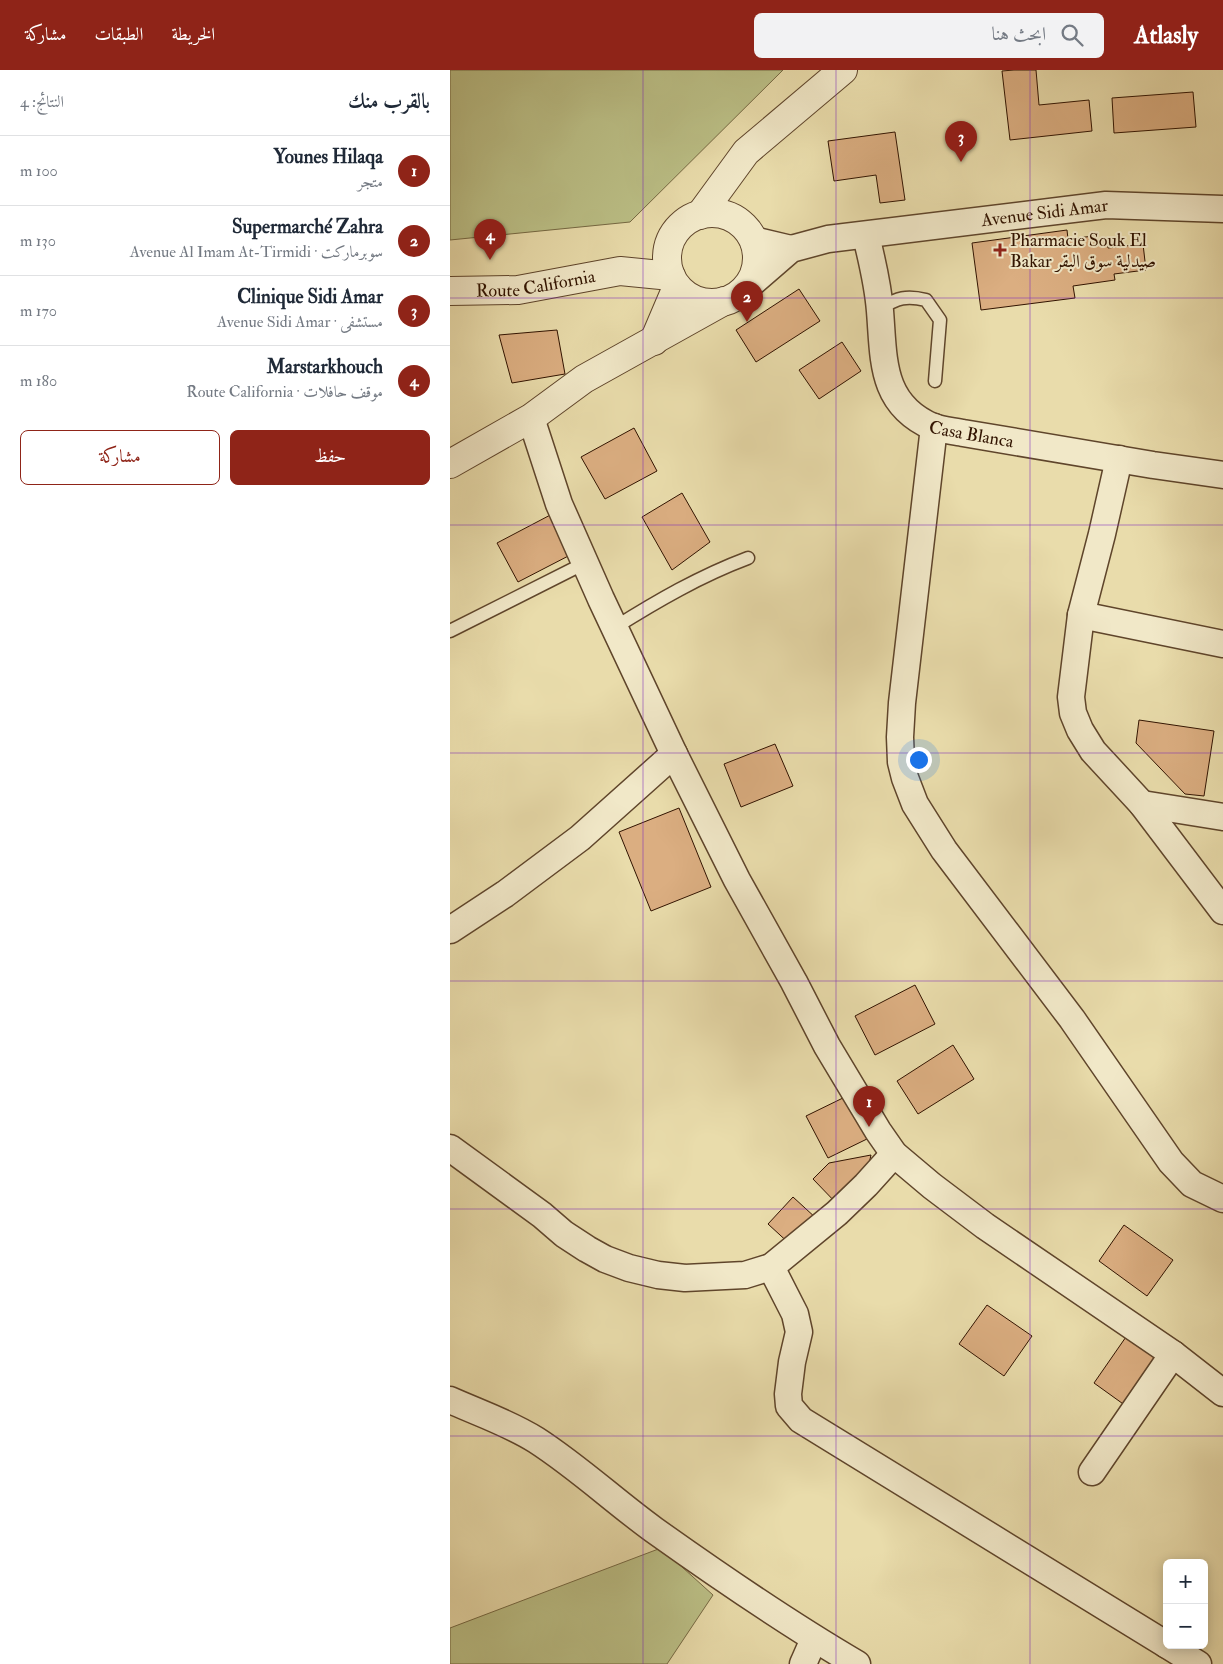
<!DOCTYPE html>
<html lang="ar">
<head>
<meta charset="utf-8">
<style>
  :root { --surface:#fff; --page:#f2f2f3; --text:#1f2937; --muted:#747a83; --line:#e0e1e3; --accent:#8f2418 }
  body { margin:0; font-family:"IM FELL Double Pica",Amiri,serif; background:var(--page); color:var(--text); direction:rtl }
  .controls { position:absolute; right:15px; bottom:15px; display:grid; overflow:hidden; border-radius:8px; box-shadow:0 2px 12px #0003 }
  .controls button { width:45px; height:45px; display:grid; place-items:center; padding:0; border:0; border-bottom:1px solid var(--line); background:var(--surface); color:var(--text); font:25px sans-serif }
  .you { position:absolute; left:468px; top:689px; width:18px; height:18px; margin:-12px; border:4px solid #fff; border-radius:50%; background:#1a73e8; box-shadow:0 0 0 8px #1a73e833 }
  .badge { display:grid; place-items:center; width:32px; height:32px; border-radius:50%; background:var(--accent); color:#fff; font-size:16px; font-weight:700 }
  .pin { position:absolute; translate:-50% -41px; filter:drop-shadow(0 1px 2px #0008) }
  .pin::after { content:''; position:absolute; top:26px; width:18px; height:15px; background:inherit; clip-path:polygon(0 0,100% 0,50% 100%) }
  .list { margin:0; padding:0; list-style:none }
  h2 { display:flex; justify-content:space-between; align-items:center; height:65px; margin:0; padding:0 20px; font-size:21px }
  h2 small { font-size:16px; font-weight:400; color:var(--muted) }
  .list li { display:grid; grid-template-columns:32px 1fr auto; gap:15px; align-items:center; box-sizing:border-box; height:70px; padding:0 20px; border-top:1px solid var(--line) }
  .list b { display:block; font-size:19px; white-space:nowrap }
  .list p { margin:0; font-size:16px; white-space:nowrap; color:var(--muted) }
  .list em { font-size:16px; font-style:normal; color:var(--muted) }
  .actions { display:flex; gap:10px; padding:15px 20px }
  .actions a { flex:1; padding:11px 0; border:1px solid var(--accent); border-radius:8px; text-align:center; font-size:18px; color:var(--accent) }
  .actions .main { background:var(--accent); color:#fff }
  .icon { flex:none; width:28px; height:28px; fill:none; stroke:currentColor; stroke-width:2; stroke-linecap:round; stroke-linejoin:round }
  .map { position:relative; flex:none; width:773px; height:1594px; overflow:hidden; direction:ltr }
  header { display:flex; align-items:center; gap:30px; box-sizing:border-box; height:70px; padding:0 25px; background:var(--accent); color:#fff }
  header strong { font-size:24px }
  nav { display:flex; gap:28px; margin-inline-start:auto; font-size:18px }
  .search { width:350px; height:45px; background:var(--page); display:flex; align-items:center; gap:12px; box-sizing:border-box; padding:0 18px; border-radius:8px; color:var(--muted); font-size:19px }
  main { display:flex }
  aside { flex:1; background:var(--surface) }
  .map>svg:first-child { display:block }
  .green { fill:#bbbf86; stroke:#766943 }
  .building { fill:#dbae81; stroke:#311300 }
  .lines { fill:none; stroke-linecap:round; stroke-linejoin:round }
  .service-casing { stroke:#5f452b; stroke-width:15 }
  .minor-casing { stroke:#5f452b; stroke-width:29 }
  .tertiary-casing { stroke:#5f452b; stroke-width:30 }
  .service { stroke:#f1e8c8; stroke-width:12 }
  .minor { stroke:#f1e8c8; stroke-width:26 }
  .tertiary { stroke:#f1e8c8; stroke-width:28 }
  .grid { fill:none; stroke:#7b2cbf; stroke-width:1; stroke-opacity:0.55 }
  .poi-dot { fill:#8f2418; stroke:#f1e8c8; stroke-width:2 }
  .labels { text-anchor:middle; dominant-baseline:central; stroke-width:4; stroke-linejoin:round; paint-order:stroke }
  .street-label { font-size:18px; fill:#311300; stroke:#f1e8c8 }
  .poi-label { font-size:18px; fill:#311300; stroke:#f1e8c8; text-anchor:start }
</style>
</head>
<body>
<header>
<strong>Atlasly</strong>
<div class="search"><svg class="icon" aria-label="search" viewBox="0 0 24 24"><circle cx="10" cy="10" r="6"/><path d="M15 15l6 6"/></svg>ابحث هنا</div>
<nav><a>الخريطة</a><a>الطبقات</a><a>مشاركة</a></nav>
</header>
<main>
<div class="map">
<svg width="773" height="1594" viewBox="0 0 773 1594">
  <rect width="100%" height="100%" fill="#e9dcab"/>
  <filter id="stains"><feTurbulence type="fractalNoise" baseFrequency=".004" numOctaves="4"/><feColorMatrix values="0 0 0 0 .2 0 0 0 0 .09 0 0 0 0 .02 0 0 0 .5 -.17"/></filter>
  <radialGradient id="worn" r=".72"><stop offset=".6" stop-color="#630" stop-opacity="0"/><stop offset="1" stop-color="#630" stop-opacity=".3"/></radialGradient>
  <path class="green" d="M0,0h333l-153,152 -180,18z
    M211,1478l52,47 -46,69h-217v-36z"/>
  <path class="building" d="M564,0h22l3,35 50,-5 3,31 -82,9 -8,-69z
    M743,22l3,35 -82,6 -2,-35z
    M445,62l10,68 -25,3 -4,-28 -42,6 -6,-40z
    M617,160l1,9 26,-3v6l13,-2 1,8 35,-4 3,26 -32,4 1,6 -42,6 2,12 -94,12 -9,-67z
    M349,219l21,32 -64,41 -20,-32z
    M107,260l8,44 -53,9 -13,-48z
    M392,272l19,29 -42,28 -20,-29z
    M184,358l23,43 -52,28 -24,-42z
    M232,423l28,49 -38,28 -30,-53z
    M106,442l20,40 -58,30 -21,-39z
    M689,650l75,11 -10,65 -19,-2 -49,-51z
    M325,674l18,42 -52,21 -17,-43z
    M229,738l32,79 -60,24 -32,-79z
    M465,915l20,39 -60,31 -20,-39z
    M503,975l21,34 -56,35 -21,-33z
    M397,1026l22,42 -41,20 -22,-42z
    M421,1085l-7,30 -24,22 -27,-28 16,-16z
    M343,1127l24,22 -25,27 -24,-22z
    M674,1155l49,35 -26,36 -48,-35z
    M537,1235l45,31 -28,40 -45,-32z
    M678,1264l33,22 -35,50 -32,-23z"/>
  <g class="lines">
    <defs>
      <path id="service" d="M430,238c18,-10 26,-13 46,-8l14,20 -5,61
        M164,558c43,-27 86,-52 134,-70
        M0,561l135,-68"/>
      <g id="minor">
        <path id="s1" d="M416,166c6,24 12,49 14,75 4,48 0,93 53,116 9,3 20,4 30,6l190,32 70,10"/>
        <path d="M303,170l38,9"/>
        <path id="s2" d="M296,218l45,-39 37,-10 278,-34 117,4"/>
        <path d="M81,348l28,86 42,95 73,155 63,126 57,102 33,64 51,85 16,23 38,32 53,40 188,128 50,39"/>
        <path d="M484,357l-32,276 -2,34 1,25 4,16 10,26 29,46 128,169 99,143 21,22 31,15"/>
        <path d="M669,389l-17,75 -21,81 -10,82 2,16 7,17 13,21 49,53 81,107"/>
        <path d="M631,545l142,29"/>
        <path d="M692,734l81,13"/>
        <path d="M0,860l55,-36 75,-56 94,-84"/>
        <path d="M0,1078l92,67 22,19 23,15 18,10 24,9 29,7 27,3 60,-3 26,-8 66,-54 29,-28 28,-31"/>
        <path d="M321,1197l24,47 4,18 -7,30 -4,32 1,12 12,14 366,225"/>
        <path d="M0,1330c29,13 59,23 86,40 42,27 78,61 118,90 66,47 133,93 203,134"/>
        <path d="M642,1402l81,-118"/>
        <path d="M717,1575l31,19"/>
        <path d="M353,1594l11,-25"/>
      </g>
      <g id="tertiary">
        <circle cx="262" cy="188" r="45"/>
        <path d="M250,145l46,-63 97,-82"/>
        <path id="s3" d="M0,221l68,-1 102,-19 51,5"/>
        <path d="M204,271l23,-54"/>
        <path d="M0,394l81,-46 53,-39 140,-78"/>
      </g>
    </defs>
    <use href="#service" class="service-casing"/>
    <use href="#minor" class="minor-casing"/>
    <use href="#tertiary" class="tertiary-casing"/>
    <use href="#service" class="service"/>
    <use href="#minor" class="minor"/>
    <use href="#tertiary" class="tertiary"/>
  </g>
  <path class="grid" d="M193,0v1594M386,0v1594M580,0v1594M0,228h773M0,455h773M0,683h773M0,911h773M0,1139h773M0,1366h773"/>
  <path class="poi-dot" d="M547.5 172.5h5v5h5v5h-5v5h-5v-5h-5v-5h5z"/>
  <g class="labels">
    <g class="street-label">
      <text stroke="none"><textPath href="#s2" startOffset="316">Avenue Sidi Amar</textPath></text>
      <text stroke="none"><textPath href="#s3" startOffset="86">Route California</textPath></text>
      <text stroke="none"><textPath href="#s1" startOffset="252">Casa Blanca</textPath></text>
    </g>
    <g class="poi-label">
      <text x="560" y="170">Pharmacie Souk El<tspan x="560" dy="21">Bakar صيدلية سوق البقر</tspan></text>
    </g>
  </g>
  <rect width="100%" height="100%" filter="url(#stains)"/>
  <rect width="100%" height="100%" fill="url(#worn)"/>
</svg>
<div class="controls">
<button>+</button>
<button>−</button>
</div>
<div class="you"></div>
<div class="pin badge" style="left:419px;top:1057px">1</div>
<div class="pin badge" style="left:297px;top:252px">2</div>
<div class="pin badge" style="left:511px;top:92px">3</div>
<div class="pin badge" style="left:40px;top:190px">4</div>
</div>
<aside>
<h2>بالقرب منك<small>النتائج: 4</small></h2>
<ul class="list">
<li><span class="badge">1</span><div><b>Younes Hilaqa</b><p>متجر</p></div><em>100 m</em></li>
<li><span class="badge">2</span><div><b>Supermarché Zahra</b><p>سوبرماركت · Avenue Al Imam At-Tirmidi</p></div><em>130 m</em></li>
<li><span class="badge">3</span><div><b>Clinique Sidi Amar</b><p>مستشفى · Avenue Sidi Amar</p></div><em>170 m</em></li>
<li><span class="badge">4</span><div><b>Marstarkhouch</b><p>موقف حافلات · Route California</p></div><em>180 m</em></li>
</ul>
<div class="actions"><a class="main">حفظ</a><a>مشاركة</a></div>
</aside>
</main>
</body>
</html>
